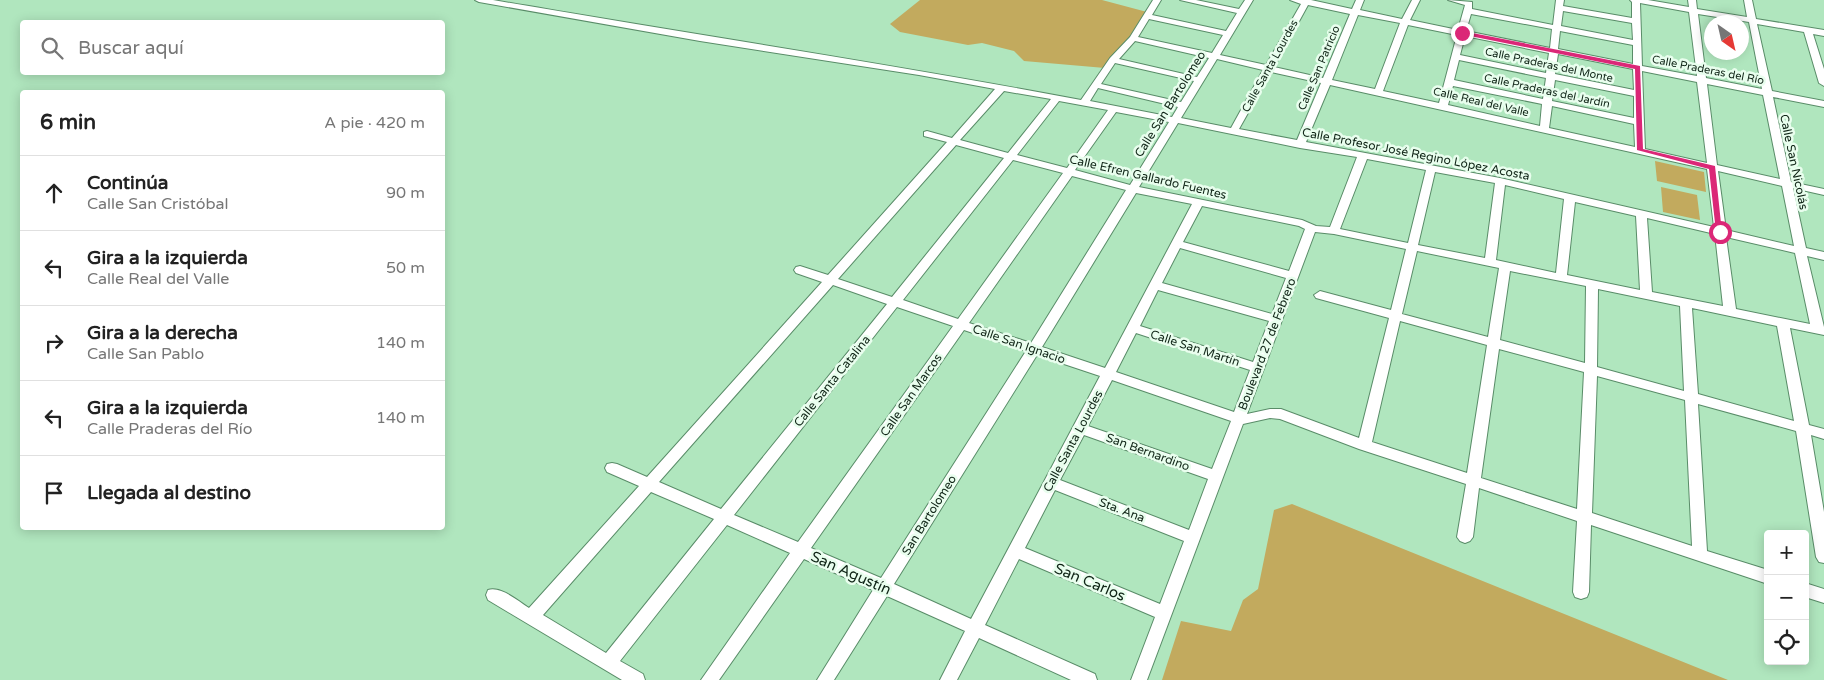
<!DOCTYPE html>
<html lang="es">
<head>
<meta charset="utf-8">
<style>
  :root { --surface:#fff; --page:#f6f6f6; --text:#222; --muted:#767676; --line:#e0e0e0 }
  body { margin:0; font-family:"Varela Round",sans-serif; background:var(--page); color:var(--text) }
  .controls { position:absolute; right:15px; bottom:15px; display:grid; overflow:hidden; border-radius:5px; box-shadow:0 2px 12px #0003 }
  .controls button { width:45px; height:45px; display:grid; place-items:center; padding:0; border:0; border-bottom:1px solid var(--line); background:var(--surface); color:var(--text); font:25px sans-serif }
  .compass { position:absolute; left:1704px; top:15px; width:45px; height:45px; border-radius:50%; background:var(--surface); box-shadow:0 2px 12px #0003; rotate:146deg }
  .stop { position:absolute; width:15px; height:15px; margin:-11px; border:4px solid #db2777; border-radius:50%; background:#fff }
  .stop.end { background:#db2777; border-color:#fff; box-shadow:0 1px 5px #0008 }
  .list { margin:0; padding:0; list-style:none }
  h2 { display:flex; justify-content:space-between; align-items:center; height:65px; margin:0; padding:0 20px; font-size:21px }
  h2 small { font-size:16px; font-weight:400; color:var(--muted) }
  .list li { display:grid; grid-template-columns:32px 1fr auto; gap:15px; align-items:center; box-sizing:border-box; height:75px; padding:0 20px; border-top:1px solid var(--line) }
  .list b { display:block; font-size:19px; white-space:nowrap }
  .list p { margin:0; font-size:16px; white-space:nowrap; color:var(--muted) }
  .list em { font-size:16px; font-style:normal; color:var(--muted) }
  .icon { flex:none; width:28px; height:28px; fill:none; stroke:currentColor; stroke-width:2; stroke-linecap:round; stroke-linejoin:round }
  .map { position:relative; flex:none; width:1824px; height:680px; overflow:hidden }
  .search { position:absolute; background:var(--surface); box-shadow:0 2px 12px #0003; left:20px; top:20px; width:425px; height:55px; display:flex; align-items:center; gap:12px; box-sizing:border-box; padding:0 18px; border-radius:5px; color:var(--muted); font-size:19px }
  .panel { position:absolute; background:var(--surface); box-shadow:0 2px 12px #0003; left:20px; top:90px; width:425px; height:440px; border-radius:5px }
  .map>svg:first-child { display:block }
  .green { fill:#c2aa5e }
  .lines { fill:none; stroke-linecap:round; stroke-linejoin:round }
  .minor-casing { stroke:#598c68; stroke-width:2 }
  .minor { fill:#fff; fill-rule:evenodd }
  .route { fill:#db2777 }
  .labels { text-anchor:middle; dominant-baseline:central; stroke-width:5; stroke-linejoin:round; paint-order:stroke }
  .far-street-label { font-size:11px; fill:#0f2416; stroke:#e9feee }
  .street-label { font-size:12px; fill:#0f2416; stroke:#e9feee }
  .near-street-label { font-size:15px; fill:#0f2416; stroke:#e9feee }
</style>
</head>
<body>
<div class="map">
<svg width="1824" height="680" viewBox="0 0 1824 680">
  <rect width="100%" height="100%" fill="#b0e6be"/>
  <path class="green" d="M920,0h182l45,12 1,4 -43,52 -81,-7 -10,-10 -32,-8 -14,2 -68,-13 -10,-8z
    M1655,161l49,11 2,20 -49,-11z
    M1661,187l36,8 3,25 -37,-8z
    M1292,504l436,176h-566l19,-59 50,10 12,-31 15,-11 16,-79z"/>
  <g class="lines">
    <defs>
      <path id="minor" d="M475,0h18c196,34 393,63 588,100l29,-42 20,-21 23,-37h8l-9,15 74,16 11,-18 -57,-13h16l43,9 6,-9h8l-33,55 46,10 35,-61 -11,-4h21l41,9 4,-9h8l-4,10 42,9 10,-19h8l-10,20 48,10 7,-25 -17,-5 24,2v7l81,16 3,-25h8l-1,6 69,12v-16l-2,-2h18l41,7 -1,-7h8l1,9 50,8 -3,-17h8l4,19 68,11v6l-11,-2 11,35v17l-5,-3 -15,-51 -47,-8 15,67 52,10v6l-51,-10 18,85 33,7v6l-31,-7 13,60 18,4v8l-17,-4 17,71v8l-34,-7 19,97 15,4v10l-13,-4 13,77v51l-5,-1 -3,-5 -20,-126 -98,-27 9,147 61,19v14l-177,-59 -2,67 -2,5 -6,2 -6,-2 -2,-5 4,-71 -98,-33 -6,49 -3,4 -5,2 -5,-2 -3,-4 9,-53 -107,-35 -79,-30 -10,-1 -27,6 -96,256h-16l24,-63 -136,-58 -34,66 110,49 2,6h-26l-92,-42 -22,42h-17l25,-49 -78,-35 -53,84h-17l56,-90 -69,-31 -85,121h-18l89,-127 -63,-28 -107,136 23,13 2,6h-23l-134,-80 -2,-5 2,-5c13,-4 30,11 41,18l110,-122 -32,-14 -2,-4 2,-4 5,-1 5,1 30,13 175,-195 -26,-9 -2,-3 2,-3 4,-1 28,9 119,-133 -23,-6v-4l3,-1 25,7 43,-49 -76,-14 -219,-34 -221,-39zM1640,3l49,9 8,64 -55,-10zM1308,5l42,9 -27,64 -49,-11zM1563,11l69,12 1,17 -72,-14zM1471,14l81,15 -2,19 -84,-17zM1698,14l51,8 13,67 -56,-11zM1358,15l42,8 -25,66 -43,-9zM1149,19l74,16 -11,18 -74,-16zM1408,25l49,10 -18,68 -56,-12zM1560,31l73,14v19l-75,-15zM1465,36l84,17 -3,20 -86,-18zM1135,41l74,17 -12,19 -78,-18zM1558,54l75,15 1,21 -79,-16zM1217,59l46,11 -32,58 -50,-10zM1459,60l87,18 -3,21 -89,-19zM1115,63l79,18 -13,21 -80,-18zM1642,71l55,11 10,81 -62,-14zM1271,72l50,11 -24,57 -58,-11zM1555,80l79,16v22l-82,-17zM1707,84l56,11 17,84 -63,-14zM1330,85l377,84 7,58 -214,-49 -194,-36zM1453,86l89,18 -2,22 -92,-21zM1098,88l80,19 -6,10 -82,-16zM1004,91l47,8 -43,54 -48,-13zM1059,101l49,9 -41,58 -50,-13zM1552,106l82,18 1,23 -86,-19zM1116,112l53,10 -39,63 -55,-15zM1178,123l122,25 57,9 -27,70 -14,-1 -14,-6 -163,-33zM956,145l48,13 -112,139 -54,-18zM1367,159l59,11 -18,73 -68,-14zM1013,160l50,13 -105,146 -55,-19zM1718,171l64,15 12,60 -68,-16zM1435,172l60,11 -10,75 -67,-13zM1072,176l54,14 -95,153 -62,-20zM1505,185l59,14 -8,74 -60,-13zM1136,193l56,11 -87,164 -63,-21zM1575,202l61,14 4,74 -73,-15zM1202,206l97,20 6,3 -16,42 -106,-29zM1647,218l68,16 8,72 -71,-14zM1315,232l19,2 72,15 -15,61 -71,-19 -6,4 2,3 73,20 -30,120 -78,-29h-11l-23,5zM1726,237l69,16 15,71 -74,-15zM1180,248l106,30 -14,36 -110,-31zM1417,251l82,17 -11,69 -86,-23zM1510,271l76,15 -1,77 -85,-23zM833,285l54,19 -166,205 -62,-27zM1598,289l82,17 4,85 -87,-24zM1158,290l111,31 -16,41 -113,-36zM897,307l56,19 -155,216 -64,-27zM1692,308l85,18 17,95 -96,-27zM1400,321l87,24 -20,128 -95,-31zM964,330l62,21 -145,227 -70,-30zM1136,333l114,37 -16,42 -118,-40zM1499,349l85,23 -7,137 -96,-31zM1037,355l63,21 -129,243 -77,-35zM1597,376l88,24 7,146 -100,-33zM1112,380l119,41 -19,48 -124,-43zM1084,435l124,44 -19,51 -129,-50zM1055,490l129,51 -24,63 -135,-56zM651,492l63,27 -108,134 -63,-38z
        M1805,583l19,6v14l-19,-6z"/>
    </defs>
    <use href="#minor" class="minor-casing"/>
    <use href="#minor" class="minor"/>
  </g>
  <path class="route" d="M1462,31l178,35 3,83 72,17 7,67 -6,-1 -7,-63 -72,-19 -2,-81 -175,-35z"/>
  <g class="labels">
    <g class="far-street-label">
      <text transform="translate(1549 65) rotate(12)">Calle Praderas del Monte</text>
      <text transform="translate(1270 66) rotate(-61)">Calle Santa Lourdes</text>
      <text transform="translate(1319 68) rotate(-67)">Calle San Patricio</text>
      <text transform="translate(1708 70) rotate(11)">Calle Praderas del Río</text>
      <text transform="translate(1547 91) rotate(12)">Calle Praderas del Jardín</text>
      <text transform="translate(1481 102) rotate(13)">Calle Real del Valle</text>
    </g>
    <g class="street-label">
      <text transform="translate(1170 104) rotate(-58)">Calle San Bartolomeo</text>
      <text transform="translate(1416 154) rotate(11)">Calle Profesor José Regino López Acosta</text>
      <text transform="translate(1794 162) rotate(78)">Calle San Nicolás</text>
      <text transform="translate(1148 177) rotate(13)">Calle Efren Gallardo Fuentes</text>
      <text transform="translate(1019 344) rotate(19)">Calle San Ignacio</text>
      <text transform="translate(1267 344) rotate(-69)">Boulevard 27 de Febrero</text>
      <text transform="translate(1195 348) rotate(18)">Calle San Martín</text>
      <text transform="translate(832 381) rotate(-51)">Calle Santa Catalina</text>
      <text transform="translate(911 395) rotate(-55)">Calle San Marcos</text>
      <text transform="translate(1073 441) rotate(-62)">Calle Santa Lourdes</text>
      <text transform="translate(1148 452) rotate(20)">San Bernardino</text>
      <text transform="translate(1122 510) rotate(21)">Sta. Ana</text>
      <text transform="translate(929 515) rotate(-58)">San Bartolomeo</text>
    </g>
    <g class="near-street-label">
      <text transform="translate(851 573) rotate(24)">San Agustín</text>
      <text transform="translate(1090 582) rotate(23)">San Carlos</text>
    </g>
  </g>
</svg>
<div class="controls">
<button>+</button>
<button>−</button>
<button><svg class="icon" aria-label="locate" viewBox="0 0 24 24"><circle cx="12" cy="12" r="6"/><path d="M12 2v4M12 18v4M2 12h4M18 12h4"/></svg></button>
</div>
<svg class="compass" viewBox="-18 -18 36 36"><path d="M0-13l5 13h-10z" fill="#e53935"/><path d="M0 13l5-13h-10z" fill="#767676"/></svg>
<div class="stop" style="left:1720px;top:232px"></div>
<div class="stop end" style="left:1462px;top:33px"></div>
<div class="search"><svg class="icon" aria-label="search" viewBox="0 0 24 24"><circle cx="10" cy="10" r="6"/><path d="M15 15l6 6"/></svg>Buscar aquí</div>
<section class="panel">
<h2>6 min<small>A pie · 420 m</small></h2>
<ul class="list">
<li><svg class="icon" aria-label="ahead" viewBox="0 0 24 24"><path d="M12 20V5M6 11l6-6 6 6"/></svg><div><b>Continúa</b><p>Calle San Cristóbal</p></div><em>90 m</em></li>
<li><svg class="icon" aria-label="left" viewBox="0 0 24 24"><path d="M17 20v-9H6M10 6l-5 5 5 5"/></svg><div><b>Gira a la izquierda</b><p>Calle Real del Valle</p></div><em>50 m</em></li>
<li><svg class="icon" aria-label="right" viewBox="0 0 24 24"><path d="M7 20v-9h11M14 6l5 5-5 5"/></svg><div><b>Gira a la derecha</b><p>Calle San Pablo</p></div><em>140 m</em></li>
<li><svg class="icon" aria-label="left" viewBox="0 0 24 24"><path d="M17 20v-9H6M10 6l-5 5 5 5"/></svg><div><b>Gira a la izquierda</b><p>Calle Praderas del Río</p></div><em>140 m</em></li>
<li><svg class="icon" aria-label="arrive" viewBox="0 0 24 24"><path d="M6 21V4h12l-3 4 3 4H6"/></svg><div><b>Llegada al destino</b></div></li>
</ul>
</section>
</div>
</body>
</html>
